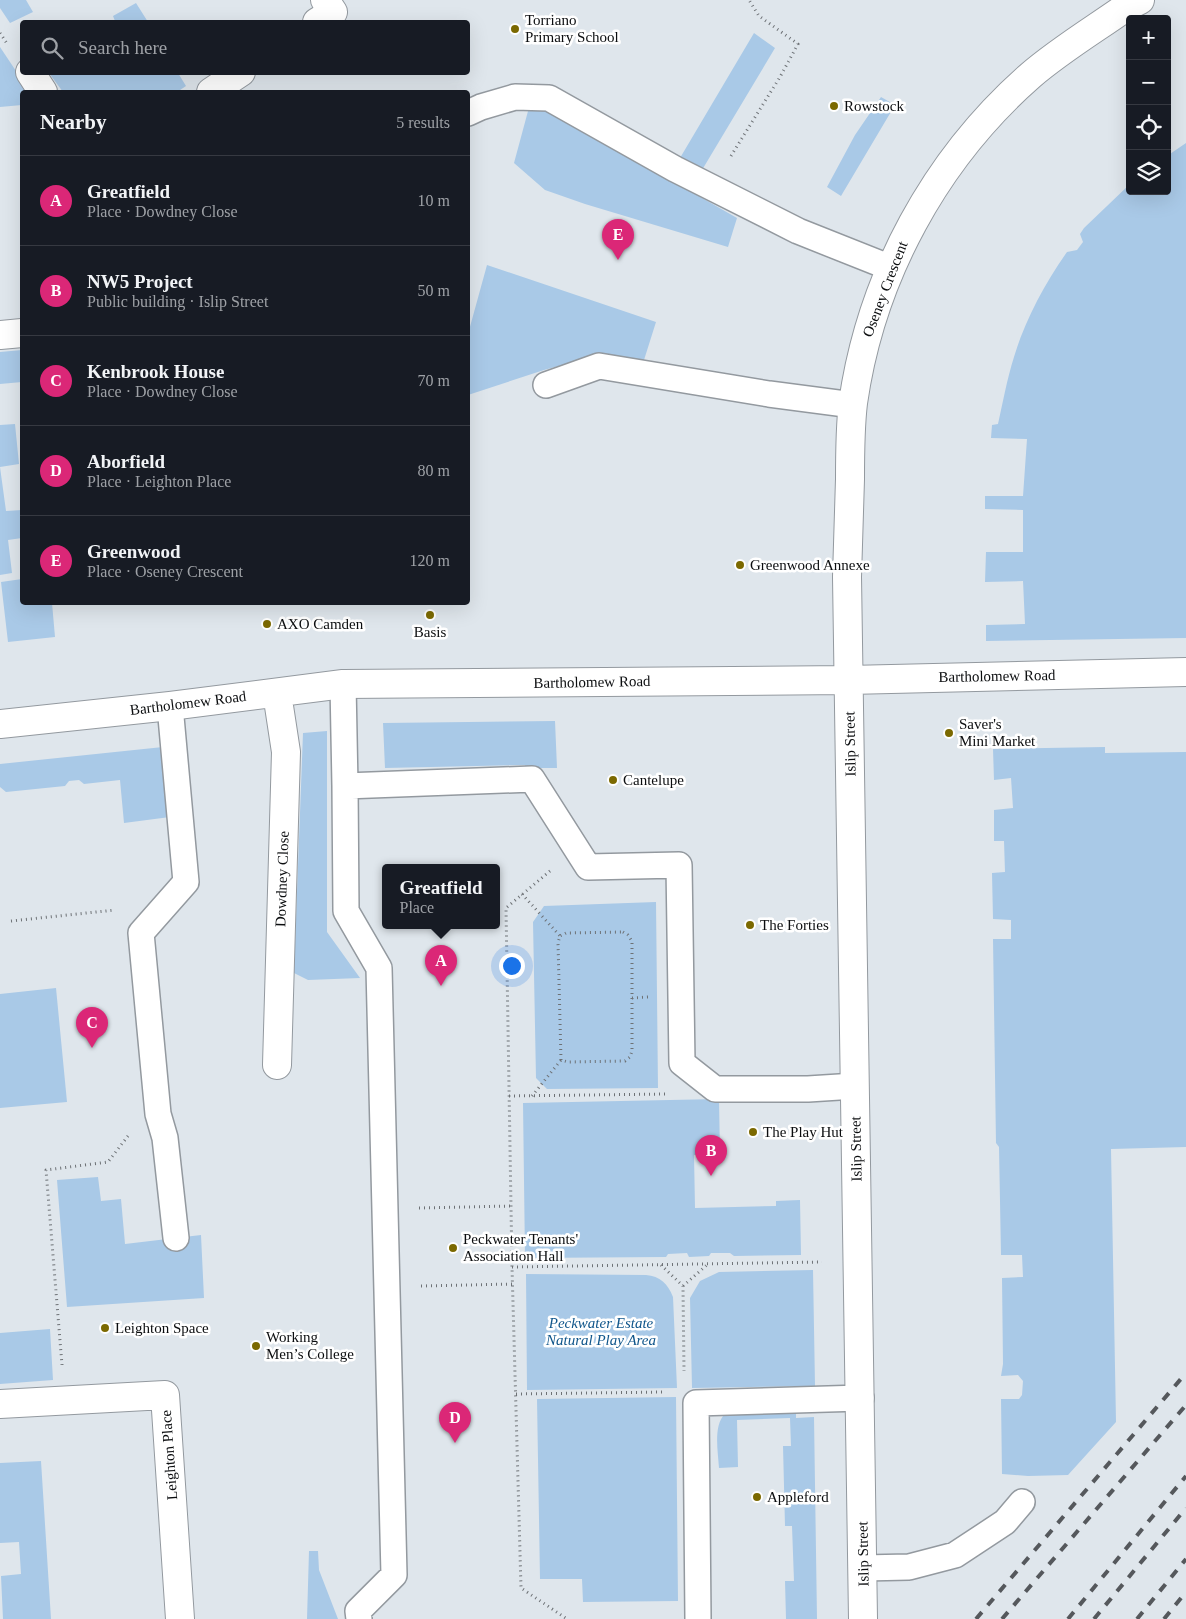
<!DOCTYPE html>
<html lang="en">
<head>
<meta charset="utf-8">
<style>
  :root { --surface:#171b24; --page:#242831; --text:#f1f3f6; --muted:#9ea1a6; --line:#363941; --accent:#db2777 }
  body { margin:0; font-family:Georgia,serif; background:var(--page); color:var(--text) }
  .controls { position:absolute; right:15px; top:15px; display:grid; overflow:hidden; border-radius:5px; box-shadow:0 5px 20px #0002 }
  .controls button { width:45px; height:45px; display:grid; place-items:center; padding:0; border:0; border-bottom:1px solid var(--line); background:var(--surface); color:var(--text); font:25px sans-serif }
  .you { position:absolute; left:511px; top:965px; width:18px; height:18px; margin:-12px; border:4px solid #fff; border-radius:50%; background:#1a73e8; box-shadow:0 0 0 8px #1a73e833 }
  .badge { display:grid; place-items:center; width:32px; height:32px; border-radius:50%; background:var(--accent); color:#fff; font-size:16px; font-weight:700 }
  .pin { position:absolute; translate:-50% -41px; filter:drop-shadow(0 1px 2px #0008) }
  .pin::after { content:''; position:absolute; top:26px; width:18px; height:15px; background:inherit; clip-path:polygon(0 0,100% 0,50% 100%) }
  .popup { position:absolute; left:382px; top:864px; width:118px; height:65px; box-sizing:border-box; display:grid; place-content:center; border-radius:5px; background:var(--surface); filter:drop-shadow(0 1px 4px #0005); font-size:16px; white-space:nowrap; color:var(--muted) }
  .popup b { font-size:19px; color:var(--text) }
  .popup::after { content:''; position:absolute; left:50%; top:100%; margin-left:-10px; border:10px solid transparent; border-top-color:var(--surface) }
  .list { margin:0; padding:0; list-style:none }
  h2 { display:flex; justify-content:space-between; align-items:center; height:65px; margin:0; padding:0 20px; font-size:21px }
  h2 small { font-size:16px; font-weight:400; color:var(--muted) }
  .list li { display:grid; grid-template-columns:32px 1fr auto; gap:15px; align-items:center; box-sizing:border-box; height:90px; padding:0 20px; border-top:1px solid var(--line) }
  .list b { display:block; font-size:19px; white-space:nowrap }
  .list p { margin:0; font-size:16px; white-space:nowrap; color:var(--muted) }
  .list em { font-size:16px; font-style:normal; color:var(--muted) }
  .icon { flex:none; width:28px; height:28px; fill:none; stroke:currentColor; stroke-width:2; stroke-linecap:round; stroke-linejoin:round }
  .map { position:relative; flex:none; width:1186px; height:1619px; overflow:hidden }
  .search { position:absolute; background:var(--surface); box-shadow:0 5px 20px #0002; left:20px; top:20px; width:450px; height:55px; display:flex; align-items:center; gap:12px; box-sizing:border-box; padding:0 18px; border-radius:5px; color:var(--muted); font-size:19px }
  .panel { position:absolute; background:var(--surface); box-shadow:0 5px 20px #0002; left:20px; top:90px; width:450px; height:515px; border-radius:5px }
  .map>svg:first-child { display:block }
  .green { fill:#a9c9e7 }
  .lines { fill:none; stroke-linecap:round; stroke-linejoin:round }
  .lane-casing { stroke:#93999f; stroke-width:28 }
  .street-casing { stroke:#93999f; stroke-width:30 }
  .path { stroke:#6d7175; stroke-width:3; stroke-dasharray:1 4; stroke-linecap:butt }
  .lane { stroke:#fff; stroke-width:25 }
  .street { stroke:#fff; stroke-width:28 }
  .rail { stroke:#55585c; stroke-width:4; stroke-dasharray:9 9; stroke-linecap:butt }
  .poi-dot { fill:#7b6900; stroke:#fff; stroke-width:2 }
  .labels { text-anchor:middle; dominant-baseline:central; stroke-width:5; stroke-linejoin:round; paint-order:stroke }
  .poi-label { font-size:15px; fill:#0b0d0f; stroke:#fff; text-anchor:start }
  .street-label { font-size:15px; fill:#0b0d0f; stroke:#fff }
  .park-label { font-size:15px; font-style:italic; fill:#10568b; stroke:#fff }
</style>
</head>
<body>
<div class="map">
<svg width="1186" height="1619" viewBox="0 0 1186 1619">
  <rect width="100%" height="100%" fill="#dfe6ec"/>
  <path class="green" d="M0,0h26l7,12 -23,11 -10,-15z
    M136,3l12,19h-35l2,-1 -2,-5z
    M754,33l21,15 -73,122 -22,-12z
    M0,47l30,45h-8v13l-22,2z
    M49,73h129l8,13 -9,6h-114z
    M881,97l14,8 -54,91 -14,-9 28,-52z
    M531,100l206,118 -9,29 -143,-43 -40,-14 -31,-27z
    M1186,143v495l-200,3v-16l39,-1 -2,-43 -38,1 1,-30h37v-42l-38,-1v-13h38l4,-57 -36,-1 1,-13 6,-1c5,-22 9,-45 16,-67 11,-37 31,-74 53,-105l10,-2 6,-8 -3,-8 4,-6 46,-44v7h37v-35z
    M487,265l169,57 -12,38 -53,-3 -47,13 -76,25v-61z
    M22,350v32l-22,2v-32z
    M15,424l4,40 -19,3 6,44 16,-1v28l-14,2 4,33 -12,2v-150z
    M22,579v23l30,1 3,34 -47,5 -7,-60z
    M555,721l2,47h-31l-1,-3 -140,3 -2,-45z
    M327,731v201l33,46 -52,2 -14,-7 9,-240z
    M163,747l7,70 -46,6 -4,-43 -36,4 -5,-4 -10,1 -4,5 -59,6 -6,-5v-23z
    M1105,747v6l81,-1v395l-75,2 5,273 -48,53 -40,1 -26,-2 -1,-75h18l3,-4 1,-14 -5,-6 -17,1 2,-12 -1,-86 21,-1 -1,-22h-21l-2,-108 -3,-4 -3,-204h18v-19l-18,-1 -1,-46 13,-1 -1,-31h-10v-31l19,-2 -2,-30 -17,2 -1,-31z
    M656,902l2,186 -111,1 -11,-11 -3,-156 11,-16z
    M56,988l11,114 -67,6v-114z
    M719,1099l1,56h-26l1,53 81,-2v-5l24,-1 1,55 -67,1 -4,-3h-19l-2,3 -20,1 -2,-4 -19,1 -2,3 -141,1 -2,-155z
    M98,1177l3,24 20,-2 4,45 76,-9 3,63 -137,9 -10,-127z
    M813,1270l2,116 -123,2 -2,-90 10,-17 19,-9z
    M526,1274l120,1c14,1 22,9 27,22l4,91 -150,2z
    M50,1329l3,51 -53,4v-51z
    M676,1397l2,204 -95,1 -1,-23h-42l-3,-180z
    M796,1412v6l18,-1 3,202h-31l-1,-38h9l-2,-55h-7l-2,-80h8l-1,-28 -53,2 1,47 -19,1c-1,-16 -6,-43 6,-54z
    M41,1461l10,158h-48l-2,-43 20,-2 -2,-32 -19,1v-80z
    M309,1551h9l1,19 19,49h-31z"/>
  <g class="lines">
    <defs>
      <path id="lane" d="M468,113l13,-6 34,-10 34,1 126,71 123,62 93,37
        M546,385l53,-19 170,28 84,11
        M343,684l2,102
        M170,706l16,176 -45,51 17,181 7,24 11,100
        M863,1568l46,-1 46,-12 50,-33 17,-20
        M359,1619l-1,-8 36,-36 -15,-607 -33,-57 -1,-125 187,-7 56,88 91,-2 3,198 33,26h93l47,-3
        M698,1619l-2,-216 165,-5"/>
      <path id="street" d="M317,22l16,-10 -8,-12
        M30,72l13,20
        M211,92l30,-20
        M0,335l22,-2
        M277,693l9,59 -9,313
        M0,724l170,-18 173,-22 506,-4 337,-8
        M0,1404l165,-9 15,224
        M863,1619l-16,-1042c1,-33 2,-66 3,-98 0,-26 0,-51 3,-76 18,-126 82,-244 178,-328 29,-25 64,-46 95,-68l14,-7"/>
    </defs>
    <use href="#lane" class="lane-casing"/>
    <use href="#street" class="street-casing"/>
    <path class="path" d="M0,33l8,12
      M731,156l49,-79 18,-33 -39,-28 -10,-16
      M550,871l-44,37 6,359 9,321 46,31
      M522,894l38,42
      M11,921l104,-11
      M623,932l5,3 4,6v110l-2,6 -5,4 -57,1 -7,-2 -3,-117 2,-7 6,-3z
      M632,998l16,-1
      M509,1096l156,-2
      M532,1096l29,-36
      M419,1208l92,-2
      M661,1265l22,21 1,85
      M512,1267l310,-5
      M421,1286l92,-2
      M683,1286l25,-22
      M62,1365l-16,-195 62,-8 20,-26
      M516,1394l149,-2"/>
    <use href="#lane" class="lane"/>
    <use href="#street" class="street"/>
    <path class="rail" d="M976,1619l210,-246
      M1002,1619l184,-214
      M1068,1619l118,-143
      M1094,1619l92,-111
      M1137,1619l49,-60
      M1164,1619l22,-27"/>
  </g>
  <g class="poi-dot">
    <circle cx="515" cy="29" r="5"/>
    <circle cx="834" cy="106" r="5"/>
    <circle cx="740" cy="565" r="5"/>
    <circle cx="430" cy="615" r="5"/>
    <circle cx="267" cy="624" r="5"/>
    <circle cx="949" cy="733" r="5"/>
    <circle cx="613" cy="780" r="5"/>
    <circle cx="750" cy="925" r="5"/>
    <circle cx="753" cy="1132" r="5"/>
    <circle cx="453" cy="1248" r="5"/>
    <circle cx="105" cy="1328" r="5"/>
    <circle cx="256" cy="1346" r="5"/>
    <circle cx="757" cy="1497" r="5"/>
  </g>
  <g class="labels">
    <g class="poi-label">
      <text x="525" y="20">Torriano<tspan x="525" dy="17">Primary School</tspan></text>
      <text x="844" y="106">Rowstock</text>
      <text x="750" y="565">Greenwood Annexe</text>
      <text x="277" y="624">AXO Camden</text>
      <text x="430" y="632" text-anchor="middle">Basis</text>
      <text x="959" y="724">Saver's<tspan x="959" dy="17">Mini Market</tspan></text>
      <text x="623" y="780">Cantelupe</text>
      <text x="760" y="925">The Forties</text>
      <text x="763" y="1132">The Play Hut</text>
      <text x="463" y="1239">Peckwater Tenants'<tspan x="463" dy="17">Association Hall</tspan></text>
      <text x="115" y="1328">Leighton Space</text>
      <text x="266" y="1337">Working<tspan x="266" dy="17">Men’s College</tspan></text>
      <text x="767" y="1497">Appleford</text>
    </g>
    <g class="street-label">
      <text transform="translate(885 289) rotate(-69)">Oseney Crescent</text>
      <text transform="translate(997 676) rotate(-1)">Bartholomew Road</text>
      <text transform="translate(592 682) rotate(-1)">Bartholomew Road</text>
      <text transform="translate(188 703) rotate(-7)">Bartholomew Road</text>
      <text transform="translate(850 744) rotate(-91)">Islip Street</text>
      <text transform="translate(282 879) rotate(-88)">Dowdney Close</text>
      <text transform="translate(856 1149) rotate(-91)">Islip Street</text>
      <text transform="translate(169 1455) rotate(-94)">Leighton Place</text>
      <text transform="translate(863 1554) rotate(-91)">Islip Street</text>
    </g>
    <g class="park-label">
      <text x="601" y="1323">Peckwater Estate<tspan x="601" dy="17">Natural Play Area</tspan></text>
    </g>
  </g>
</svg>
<div class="controls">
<button>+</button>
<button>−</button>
<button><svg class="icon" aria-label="locate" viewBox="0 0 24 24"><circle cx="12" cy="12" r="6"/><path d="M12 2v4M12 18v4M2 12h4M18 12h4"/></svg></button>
<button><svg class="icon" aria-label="layers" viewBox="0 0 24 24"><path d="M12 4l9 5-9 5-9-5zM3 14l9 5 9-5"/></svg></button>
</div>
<div class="you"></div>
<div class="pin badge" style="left:441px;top:986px">A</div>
<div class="popup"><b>Greatfield</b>Place</div>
<div class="pin badge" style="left:711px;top:1176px">B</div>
<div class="pin badge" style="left:92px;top:1048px">C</div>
<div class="pin badge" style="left:455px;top:1443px">D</div>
<div class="pin badge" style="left:618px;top:260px">E</div>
<div class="search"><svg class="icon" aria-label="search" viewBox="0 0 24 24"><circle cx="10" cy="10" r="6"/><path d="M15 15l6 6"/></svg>Search here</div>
<section class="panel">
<h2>Nearby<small>5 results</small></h2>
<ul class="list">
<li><span class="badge">A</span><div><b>Greatfield</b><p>Place · Dowdney Close</p></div><em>10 m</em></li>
<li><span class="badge">B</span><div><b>NW5 Project</b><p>Public building · Islip Street</p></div><em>50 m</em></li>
<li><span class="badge">C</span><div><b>Kenbrook House</b><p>Place · Dowdney Close</p></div><em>70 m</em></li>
<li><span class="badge">D</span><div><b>Aborfield</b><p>Place · Leighton Place</p></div><em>80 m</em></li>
<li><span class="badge">E</span><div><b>Greenwood</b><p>Place · Oseney Crescent</p></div><em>120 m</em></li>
</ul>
</section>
</div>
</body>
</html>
